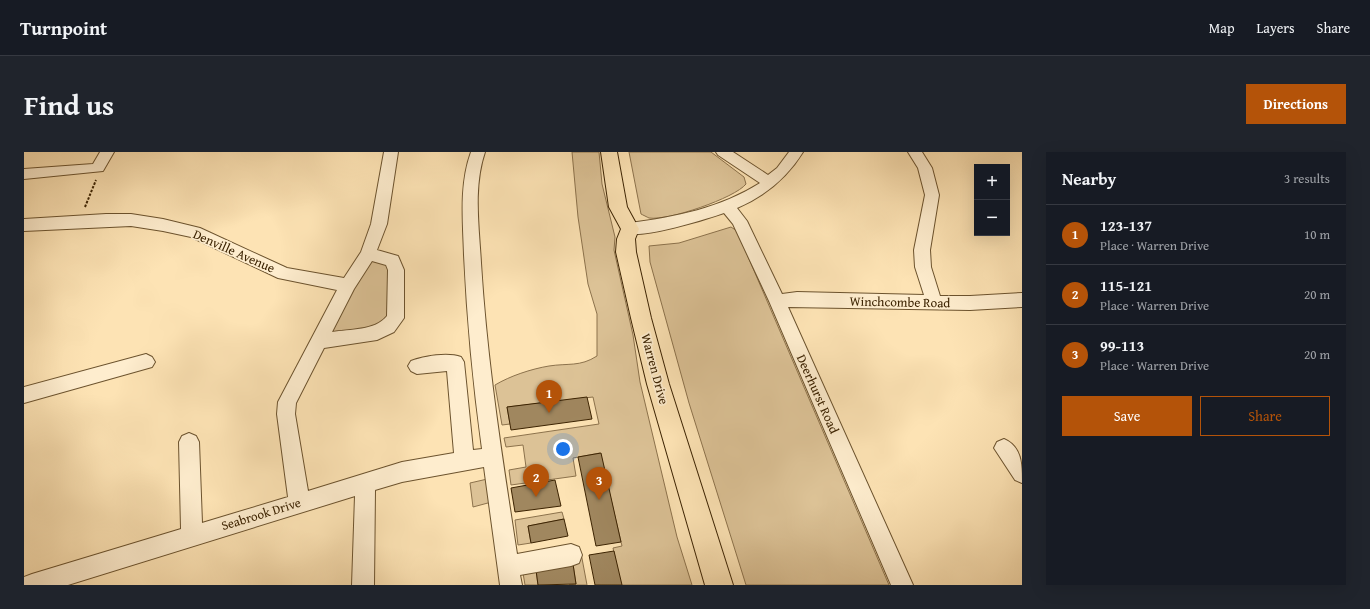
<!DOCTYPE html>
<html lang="en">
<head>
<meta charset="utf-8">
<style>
  :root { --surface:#171b24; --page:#20242c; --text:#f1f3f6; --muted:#9ea1a6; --line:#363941; --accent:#b45309 }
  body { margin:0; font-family:"Gentium Book Plus",serif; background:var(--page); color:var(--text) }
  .controls { position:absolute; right:12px; top:12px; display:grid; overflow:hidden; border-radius:0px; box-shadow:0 4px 16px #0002 }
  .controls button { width:36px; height:36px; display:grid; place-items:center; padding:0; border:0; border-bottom:1px solid var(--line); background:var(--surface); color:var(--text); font:20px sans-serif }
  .you { position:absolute; left:539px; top:297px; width:14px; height:14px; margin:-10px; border:3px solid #fff; border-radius:50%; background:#1a73e8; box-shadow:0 0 0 6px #1a73e833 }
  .badge { display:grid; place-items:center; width:26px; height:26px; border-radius:50%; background:var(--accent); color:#fff; font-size:13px; font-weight:700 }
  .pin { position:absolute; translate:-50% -33px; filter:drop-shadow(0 1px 2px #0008) }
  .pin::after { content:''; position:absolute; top:21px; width:14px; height:12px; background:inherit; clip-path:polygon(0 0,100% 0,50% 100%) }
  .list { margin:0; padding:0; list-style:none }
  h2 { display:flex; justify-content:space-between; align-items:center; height:52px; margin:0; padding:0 16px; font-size:17px }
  h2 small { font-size:13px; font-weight:400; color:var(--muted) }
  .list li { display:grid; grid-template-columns:26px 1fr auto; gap:12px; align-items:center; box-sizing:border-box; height:60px; padding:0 16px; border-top:1px solid var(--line) }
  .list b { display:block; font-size:15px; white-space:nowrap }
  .list p { margin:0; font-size:13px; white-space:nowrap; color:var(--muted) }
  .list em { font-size:13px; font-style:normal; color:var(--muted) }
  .actions { display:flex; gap:8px; padding:12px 16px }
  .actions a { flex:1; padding:9px 0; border:1px solid var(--accent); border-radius:0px; text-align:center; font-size:14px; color:var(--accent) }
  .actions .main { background:var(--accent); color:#fff }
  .map { position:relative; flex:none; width:998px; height:433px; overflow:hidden; border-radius:0px }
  header { display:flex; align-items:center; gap:24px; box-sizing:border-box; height:56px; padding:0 20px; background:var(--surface); border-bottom:1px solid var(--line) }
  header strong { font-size:19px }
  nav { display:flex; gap:22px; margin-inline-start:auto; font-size:14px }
  .intro { display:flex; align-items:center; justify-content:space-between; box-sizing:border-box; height:96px; padding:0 24px }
  h1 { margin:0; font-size:28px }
  .button { padding:10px 18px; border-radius:0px; background:var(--accent); color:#fff; font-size:14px; font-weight:700 }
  main { display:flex; gap:24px; padding:0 24px }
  aside { flex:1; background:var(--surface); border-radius:0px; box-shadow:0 4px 16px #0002 }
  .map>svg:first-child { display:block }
  .green { fill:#dcc296; stroke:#8c724c }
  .building { fill:#a0875f; stroke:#3c2302 }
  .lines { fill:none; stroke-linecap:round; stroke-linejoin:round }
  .minor-casing { stroke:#6c532e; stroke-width:2 }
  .major-casing { stroke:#3c2302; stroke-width:2 }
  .path { stroke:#3c2302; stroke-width:2; stroke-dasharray:2.5 1.5; stroke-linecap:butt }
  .minor { fill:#feedce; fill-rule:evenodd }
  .major { fill:#fde3b4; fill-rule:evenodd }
  .labels { text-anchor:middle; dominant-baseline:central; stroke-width:3.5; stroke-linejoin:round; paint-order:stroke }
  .street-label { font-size:13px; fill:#3c2302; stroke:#feedce }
</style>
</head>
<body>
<header>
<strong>Turnpoint</strong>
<nav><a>Map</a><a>Layers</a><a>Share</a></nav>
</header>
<div class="intro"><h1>Find us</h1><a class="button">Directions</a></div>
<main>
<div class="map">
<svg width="998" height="433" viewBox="0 0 998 433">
  <rect width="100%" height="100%" fill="#fde3b4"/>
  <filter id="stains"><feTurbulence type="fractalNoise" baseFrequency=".005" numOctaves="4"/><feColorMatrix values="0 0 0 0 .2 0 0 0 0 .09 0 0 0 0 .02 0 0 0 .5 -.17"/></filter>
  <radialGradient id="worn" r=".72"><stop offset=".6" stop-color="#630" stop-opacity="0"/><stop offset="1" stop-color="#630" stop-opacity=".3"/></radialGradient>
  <path class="green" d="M548,0h27l3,32 13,53 -1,13 19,85 7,47 37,155 15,48h-71l-8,-37 9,-2 -22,-93 -27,5 3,18 -65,9 -2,-15 17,-3 -3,-22 -17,2 -2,-9 95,-14 -6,-27 -86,10 3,17 -8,1 -7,-40c15,-9 36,-16 54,-19 19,-3 31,1 48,-10v-42l-9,-30 -10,-67z
    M605,0h82l33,25 2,7c-11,14 -78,37 -97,34 -2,-1 -6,-3 -8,-4z
    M707,75l6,4 152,354h-143l-57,-182 -39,-141 -1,-16 30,-3z
    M351,103l17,5 -4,67 -62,13 30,-57z
    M472,325l3,23 -26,7 -3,-24z
    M538,360l2,7 -36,7 3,17 -13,2 -3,-25z
    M557,401l6,32h-18l7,-1 -3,-20z
    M512,418l2,15h-13l-2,-12z"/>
  <path class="building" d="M563,245l5,22 -81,11 -4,-23z
    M577,301l20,89 -25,4 -18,-89z
    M531,328l6,26 -46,6 -4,-24z
    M540,367l4,17 -37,7 -3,-17z
    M590,399l8,34h-27l-6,-30z
    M549,412l3,20 -38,1 -2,-15z"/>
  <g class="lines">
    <defs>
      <path id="minor" d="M76,0h14l-11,19 -79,8v-10l69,-5z
        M360,0h14l-11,72 -10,26 21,6 6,14v48l-10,14 -17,8 -53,8 -28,55 -1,11 13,77 94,-29 52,-9 -7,-82 -30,3 -6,-3 -3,-5 3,-5c13,-5 37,-9 50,-4l3,5 9,88 9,-1c-9,-65 -15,-129 -18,-194 -1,-34 -5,-70 7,-103h14c-12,35 -6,75 -4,111 6,98 21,194 36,291l54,-10 8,3 3,8 -3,8 -8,3 -51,9 2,10h-22l-16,-118 -82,15 -27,8 -1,95h-22l3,-89 -287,89h-44v-8l8,-3 149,-45 -2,-87 3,-6 7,-3 7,3 3,6 3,81 86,-26 -11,-83 1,-12 59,-112 -59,-12 -87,-41 -28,-6 -32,-5 -107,5v-12l82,-5h25l32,5 37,9 87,40 57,10 17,-26 10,-28zM348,109l14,4 2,5 -1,46c-12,15 -37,13 -55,16l22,-43z
        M692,0h17l35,23 9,-7 12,-16h14c-16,26 -38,44 -66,56l10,13 35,73 15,-2 127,3 -9,-28 -1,-17 11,-55 -7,-27 -10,-16h14l10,16 7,27 -9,55 1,17 9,29h30l52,-3v14l-52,3 -182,-3 125,278h-22l-122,-284 -36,-77 -9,-11c-20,7 -81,26 -99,20l-3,-4 3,-4 5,-2c46,-6 90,-15 130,-40l-42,-28z
        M122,202l6,3 3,5 -3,5 -128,36v-16z
        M980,287c18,8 18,25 18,44l-7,-3 -21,-32 3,-6z"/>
      <path id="major" d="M577,0h16l10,55 12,22 -4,10 1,13 15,66 18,66 64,201h-28l-58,-201 -16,-66 -15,-66 1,-13 4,-10 -12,-22z"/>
    </defs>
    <use href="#minor" class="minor-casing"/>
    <use href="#major" class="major-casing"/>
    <path class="path" d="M61,55l11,-27"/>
    <use href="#minor" class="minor"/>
    <use href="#major" class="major"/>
  </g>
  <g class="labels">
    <g class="street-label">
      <text transform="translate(210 99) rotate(24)">Denville Avenue</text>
      <text transform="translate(876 150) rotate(1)">Winchcombe Road</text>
      <text transform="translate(631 217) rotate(75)">Warren Drive</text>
      <text transform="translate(794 242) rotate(66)">Deerhurst Road</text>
      <text transform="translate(237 362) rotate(-17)">Seabrook Drive</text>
    </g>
  </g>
  <rect width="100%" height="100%" filter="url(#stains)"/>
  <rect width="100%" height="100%" fill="url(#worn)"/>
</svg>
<div class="controls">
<button>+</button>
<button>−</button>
</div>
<div class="you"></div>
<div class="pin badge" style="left:525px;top:261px">1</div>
<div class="pin badge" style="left:512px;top:345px">2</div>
<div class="pin badge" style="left:575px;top:348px">3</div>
</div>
<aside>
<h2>Nearby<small>3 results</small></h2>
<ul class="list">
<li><span class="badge">1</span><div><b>123-137</b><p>Place · Warren Drive</p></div><em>10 m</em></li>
<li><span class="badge">2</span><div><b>115-121</b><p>Place · Warren Drive</p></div><em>20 m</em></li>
<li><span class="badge">3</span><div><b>99-113</b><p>Place · Warren Drive</p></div><em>20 m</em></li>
</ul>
<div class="actions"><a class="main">Save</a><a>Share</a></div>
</aside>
</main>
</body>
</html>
